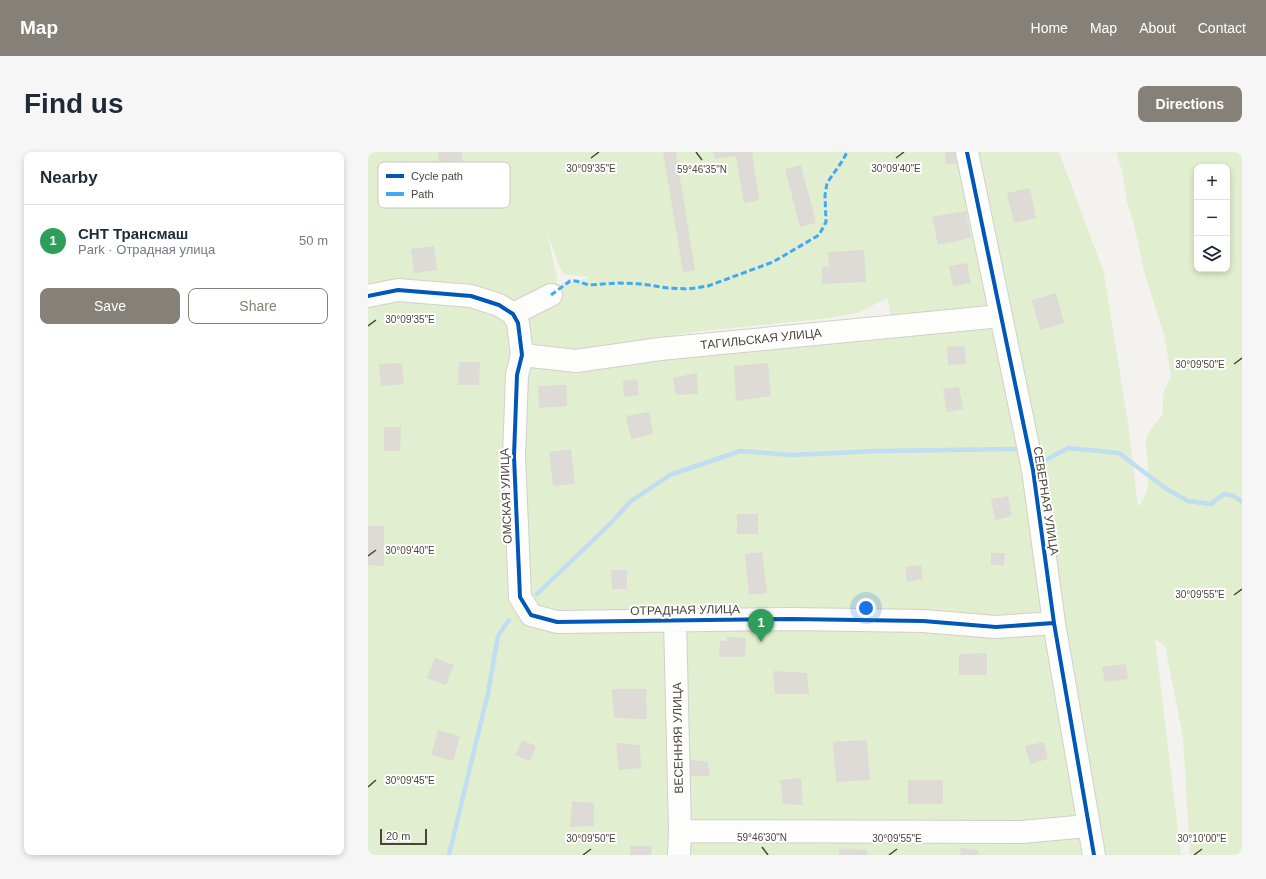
<!DOCTYPE html>
<html lang="en">
<head>
<meta charset="utf-8">
<style>
  :root { --surface:#fff; --page:#f6f6f7; --text:#1f2937; --muted:#747a83; --line:#e0e1e3; --accent:#868178 }
  body { margin:0; font-family:Arial,sans-serif; background:var(--page); color:var(--text) }
  .controls { position:absolute; right:12px; top:12px; display:grid; overflow:hidden; border-radius:8px; box-shadow:0 2px 6px #0003 }
  .controls button { width:36px; height:36px; display:grid; place-items:center; padding:0; border:0; border-bottom:1px solid var(--line); background:var(--surface); color:var(--text); font:20px sans-serif }
  .scale { position:absolute; left:12px; bottom:10px; width:47px; box-sizing:border-box; padding-left:4px; border:2px solid #4b4439; border-top:0; font-size:11px; line-height:14px; white-space:nowrap; color:#4b4439; -webkit-text-stroke:3px #fff; paint-order:stroke }
  .you { position:absolute; left:498px; top:456px; width:14px; height:14px; margin:-10px; border:3px solid #fff; border-radius:50%; background:#1a73e8; box-shadow:0 0 0 6px #1a73e833 }
  .badge { display:grid; place-items:center; width:26px; height:26px; border-radius:50%; background:var(--accent); color:#fff; font-size:13px; font-weight:700 }
  .pin { position:absolute; translate:-50% -33px; filter:drop-shadow(0 1px 2px #0008) }
  .pin::after { content:''; position:absolute; top:21px; width:14px; height:12px; background:inherit; clip-path:polygon(0 0,100% 0,50% 100%) }
  .list { margin:0; padding:0; list-style:none }
  h2 { display:flex; justify-content:space-between; align-items:center; height:52px; margin:0; padding:0 16px; font-size:17px }
  h2 small { font-size:13px; font-weight:400; color:var(--muted) }
  .list li { display:grid; grid-template-columns:26px 1fr auto; gap:12px; align-items:center; box-sizing:border-box; height:72px; padding:0 16px; border-top:1px solid var(--line) }
  .list b { display:block; font-size:15px; white-space:nowrap }
  .list p { margin:0; font-size:13px; white-space:nowrap; color:var(--muted) }
  .list em { font-size:13px; font-style:normal; color:var(--muted) }
  .actions { display:flex; gap:8px; padding:12px 16px }
  .actions a { flex:1; padding:9px 0; border:1px solid var(--accent); border-radius:8px; text-align:center; font-size:14px; color:var(--accent) }
  .actions .main { background:var(--accent); color:#fff }
  .icon { flex:none; width:22px; height:22px; fill:none; stroke:currentColor; stroke-width:2; stroke-linecap:round; stroke-linejoin:round }
  .map { position:relative; flex:none; width:874px; height:703px; overflow:hidden; border-radius:8px }
  header { display:flex; align-items:center; gap:24px; box-sizing:border-box; height:56px; padding:0 20px; background:var(--accent); color:#fff }
  header strong { font-size:19px }
  nav { display:flex; gap:22px; margin-inline-start:auto; font-size:14px }
  .intro { display:flex; align-items:center; justify-content:space-between; box-sizing:border-box; height:96px; padding:0 24px }
  h1 { margin:0; font-size:28px }
  .button { padding:10px 18px; border-radius:8px; background:var(--accent); color:#fff; font-size:14px; font-weight:700 }
  main { display:flex; gap:24px; padding:0 24px }
  aside { flex:1; background:var(--surface); border-radius:8px; box-shadow:0 2px 6px #0003 }
  .map>svg:first-child { display:block }
  .green { fill:#e1eecf; fill-rule:evenodd }
  .lines { fill:none; stroke-linecap:round; stroke-linejoin:round }
  .stream { stroke:#c0ddf1; stroke-width:4.5 }
  .building { fill:#dedbd6 }
  .minor-casing { stroke:#d2d0cb; stroke-width:24 }
  .minor { stroke:#fdfdfc; stroke-width:22 }
  .quiet { stroke:#3fa9f5; stroke-width:3; stroke-dasharray:6 3; stroke-linecap:butt }
  .cycleway-casing { stroke:#fff; stroke-width:6 }
  .cycleway { stroke:#0057b8; stroke-width:4 }
  .ticks { fill:none; stroke:#4b4439; stroke-width:1.5 }
  .labels { text-anchor:middle; dominant-baseline:central; stroke-width:4; stroke-linejoin:round; paint-order:stroke }
  .street-label { font-size:12px; fill:#4b4439; stroke:#fff }
  .key { fill:#fff; stroke:#c9c7c4; stroke-width:1 }
  .key-label { font-size:11px; fill:#4b4439 }
  .ticks-label { font-size:10px; text-anchor:middle; fill:#4b4439; stroke:#fff; stroke-width:4; stroke-linejoin:round; paint-order:stroke }
</style>
</head>
<body>
<header>
<strong>Map</strong>
<nav><a>Home</a><a>Map</a><a>About</a><a>Contact</a></nav>
</header>
<div class="intro"><h1>Find us</h1><a class="button">Directions</a></div>
<main>
<aside>
<h2>Nearby<small></small></h2>
<ul class="list">
<li><span class="badge" style="background:#2e9e5b">1</span><div><b>СНТ Трансмаш</b><p>Park · Отрадная улица</p></div><em>50 m</em></li>
</ul>
<div class="actions"><a class="main">Save</a><a>Share</a></div>
</aside>
<div class="map">
<svg width="874" height="703" viewBox="0 0 874 703">
  <rect width="100%" height="100%" fill="#f4f2ee"/>
  <path class="green" d="M0,0h691l45,121 25,157 9,77c14,-15 10,-34 9,-54 0,-4 -2,-9 -1,-12 2,-11 11,-19 17,-27v-20l8,-18 -7,-41 -20,-63 -10,-48 -7,-22 -5,-32 -6,-18h126v703h-52l-7,-118 -18,-91 -10,-7 26,216h-813zM829,15h30v102h-30zM179,82l16,40 27,3 -15,5 -18,2v-8zM519,144l4,21 -223,20 17,-4 136,-14 37,-6 29,-15z"/>
  <g class="lines">
    <path class="stream" d="M676,309l24,-13 51,5 46,35 23,13 23,3 13,-10 10,2 8,6
      M169,442l72,-69 22,-24 39,-26 70,-24 52,4 85,-4 139,-2
      M81,703l39,-162 10,-57 11,-16"/>
  </g>
  <path class="building" d="M70,0h24l1,12 -24,2z
    M295,0h13l19,118 -12,2z
    M345,0h39l7,48 -15,3 -8,-47 -21,3z
    M577,0h10l2,11 -11,1z
    M433,13l15,58 -16,4 -15,-58z
    M662,36l6,30 -22,5 -7,-30z
    M598,59l5,27 -33,7 -6,-28z
    M66,94l3,24 -23,3 -3,-24z
    M496,98l2,32 -44,2v-17h7l-1,-15z
    M599,111l4,20 -18,3 -4,-20z
    M688,141l8,30 -24,7 -8,-30z
    M597,194l1,18 -18,1 -1,-18z
    M91,210h21l-1,23h-21z
    M34,211l2,21 -23,2 -2,-22z
    M400,211l3,33 -35,5 -2,-35z
    M329,221l1,21 -22,1 -3,-17z
    M269,227l2,16 -15,2 -1,-16z
    M198,233l1,21 -28,2 -1,-22z
    M591,235l4,22 -16,3 -4,-23z
    M281,260l4,22 -22,5 -5,-23z
    M16,275h17l-1,24h-16z
    M203,297l4,35 -22,2 -4,-34z
    M640,344l4,20 -17,4 -4,-21z
    M369,362h21v20h-21z
    M0,374h16v40l-16,-1z
    M394,400l5,41 -18,2 -4,-41z
    M623,401h14l-1,12h-13z
    M553,413l2,14 -16,3 -2,-15z
    M243,418h16v19h-15z
    M359,485l19,1 -1,19h-26l1,-16h7z
    M619,501v22h-28v-21z
    M67,506l19,7 -8,20 -19,-7z
    M758,512l2,15 -23,3 -3,-15z
    M405,519l34,2 2,21h-34z
    M244,537h34l1,30 -33,-1z
    M70,578l22,6 -7,25 -22,-6z
    M154,588l14,6 -6,15 -15,-6z
    M499,588l3,40 -34,2 -3,-40z
    M676,590l4,17 -18,5 -5,-18z
    M248,591l24,2 1,23 -22,2z
    M319,607l21,3 2,14h-23z
    M433,626l2,27 -20,-1 -3,-24z
    M540,628h35v24h-35z
    M204,649l22,2v23l-24,1z
    M262,694h22l-1,9h-21z
    M592,696l18,2 1,5h-18z
    M471,697l28,1v5h-28z"/>
  <g class="lines">
    <defs>
      <path id="minor" d="M599,0l66,318 21,153 40,232
        M0,144l30,-6 73,6 28,9 14,9 5,9 4,32 -5,20 -3,81 6,141 11,18 26,7 234,-3 132,2 73,6 58,-4
        M145,162l38,-19
        M154,203l54,6 84,-12 341,-33
        M307,468l5,211 -1,24
        M312,679l341,1 67,-6"/>
    </defs>
    <use href="#minor" class="minor-casing"/>
    <use href="#minor" class="minor"/>
    <path class="quiet" d="M183,143l19,-14h6l13,4 29,-2 24,1 26,4 20,1 20,-3 65,-24 46,-27 7,-13 -1,-27 2,-12 16,-23 4,-8"/>
    <defs>
      <path id="cycleway" d="M599,0l66,318 21,153 40,232
        M0,144l30,-6 73,6 28,9 14,9 5,9 4,32 -5,20 -3,81 6,141 11,18 26,7 234,-3 132,2 73,6 58,-4"/>
    </defs>
    <use href="#cycleway" class="cycleway-casing"/>
    <use href="#cycleway" class="cycleway"/>
  </g>
  <path class="ticks" d="M328,0l6,8M223,6l8,-6M528,6l8,-6M0,174l8,-6M866,212l8,-6M0,404l8,-6M866,443l8,-6M0,635l8,-7M394,695l6,8M215,703l8,-6M521,703l8,-6M826,703l8,-6"/>
  <g class="labels">
    <g class="street-label">
      <text transform="translate(393 187) rotate(-6)">ТАГИЛЬСКАЯ УЛИЦА</text>
      <text transform="translate(138 344) rotate(-92)">ОМСКАЯ УЛИЦА</text>
      <text transform="translate(678 349) rotate(81)">СЕВЕРНАЯ УЛИЦА</text>
      <text transform="translate(317 458) rotate(-1)">ОТРАДНАЯ УЛИЦА</text>
      <text transform="translate(310 586) rotate(-91)">ВЕСЕННЯЯ УЛИЦА</text>
    </g>
  </g>
  <rect x="10" y="10" width="132" height="46" rx="6" class="key"/>
  <rect x="18" y="22" width="18" height="4" fill="#0057b8"/>
  <rect x="18" y="40" width="18" height="4" fill="#3fa9f5"/>
  <g class="key-label">
    <text x="43" y="28">Cycle path</text>
    <text x="43" y="46">Path</text>
  </g>
  <g class="ticks-label">
    <text x="528" y="20">30°09'40"E</text>
    <text x="223" y="20">30°09'35"E</text>
    <text x="334" y="21">59°46'35"N</text>
    <text x="42" y="171">30°09'35"E</text>
    <text x="832" y="216">30°09'50"E</text>
    <text x="42" y="402">30°09'40"E</text>
    <text x="832" y="446">30°09'55"E</text>
    <text x="42" y="632">30°09'45"E</text>
    <text x="394" y="689">59°46'30"N</text>
    <text x="223" y="690">30°09'50"E</text>
    <text x="529" y="690">30°09'55"E</text>
    <text x="834" y="690">30°10'00"E</text>
  </g>
</svg>
<div class="controls">
<button>+</button>
<button>−</button>
<button><svg class="icon" aria-label="layers" viewBox="0 0 24 24"><path d="M12 4l9 5-9 5-9-5zM3 14l9 5 9-5"/></svg></button>
</div>
<div class="scale">20 m</div>
<div class="you"></div>
<div class="pin badge" style="left:393px;top:490px;background:#2e9e5b">1</div>
</div>
</main>
</body>
</html>
